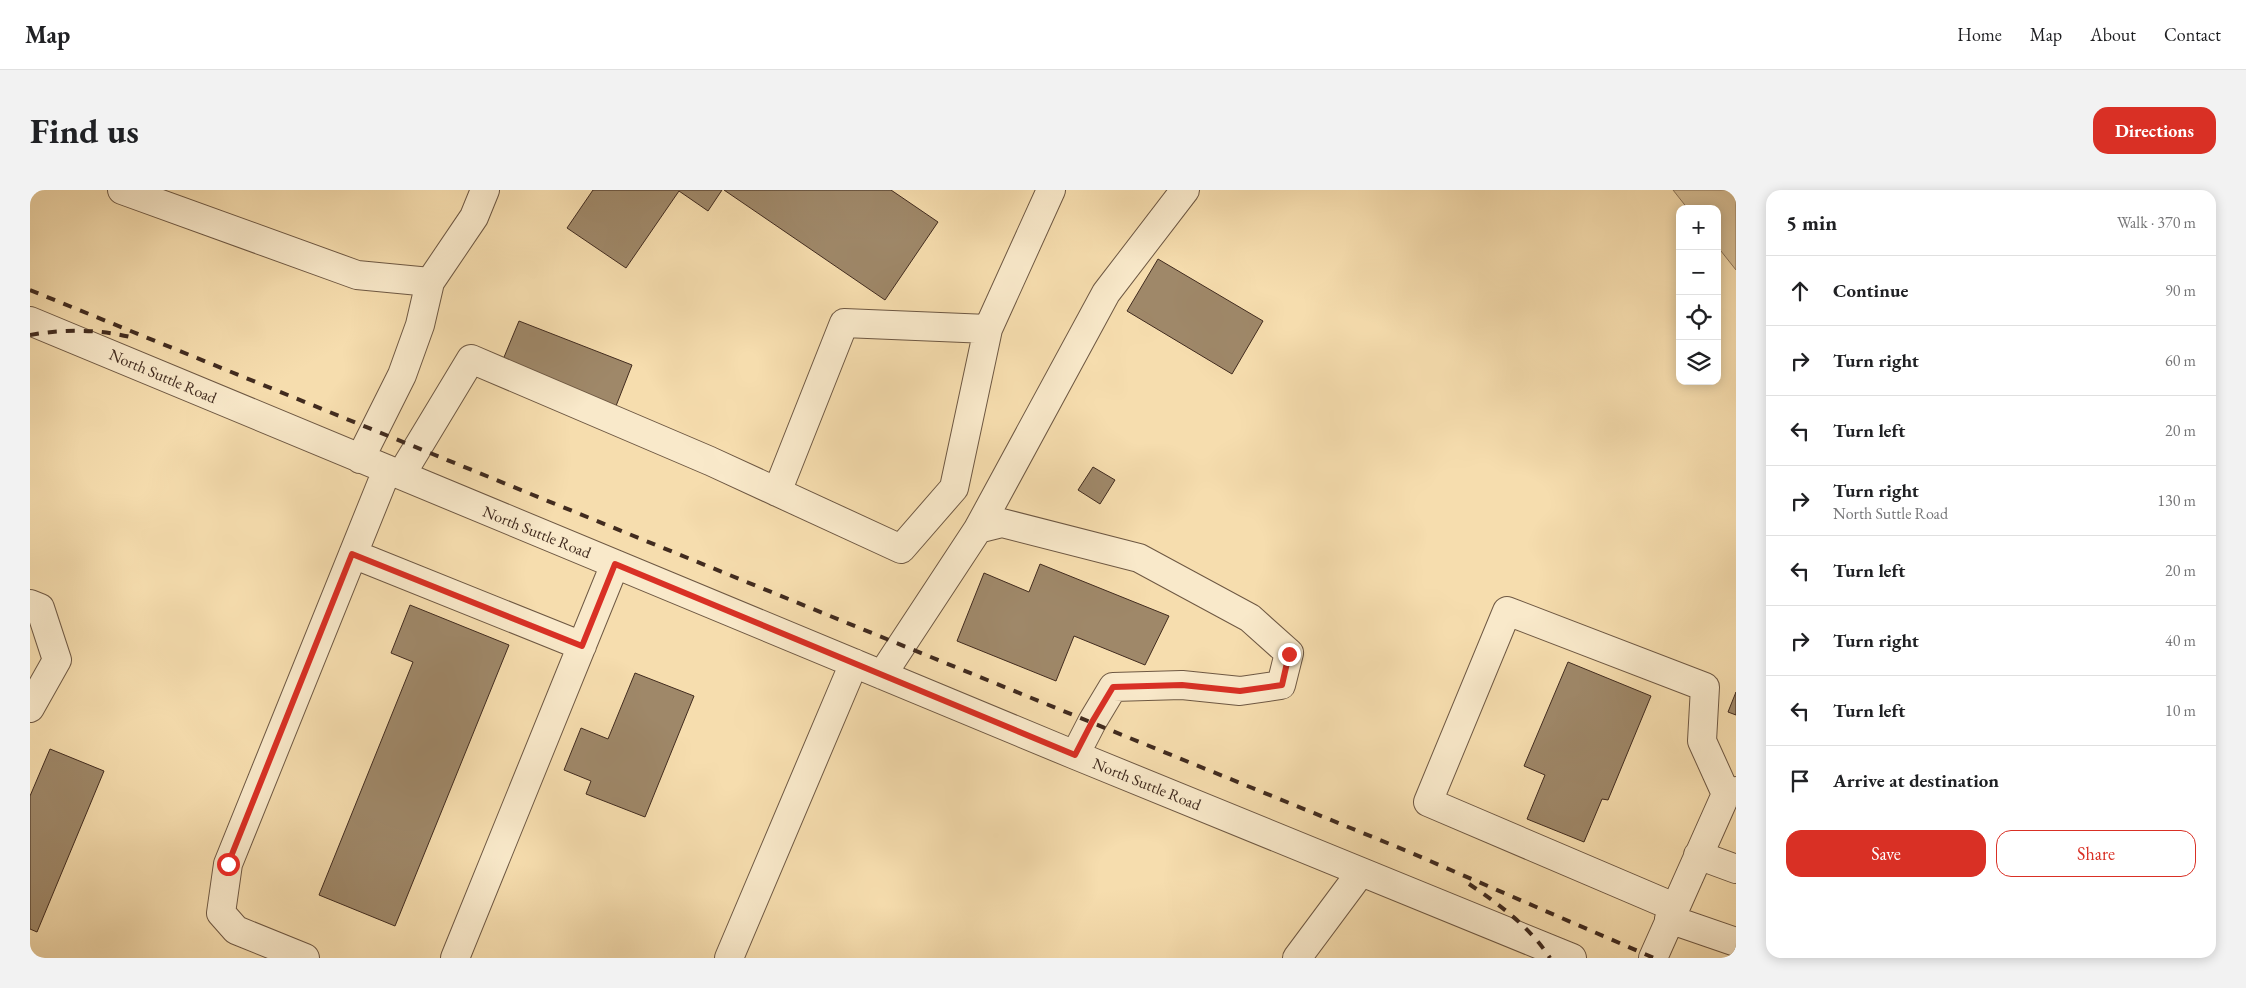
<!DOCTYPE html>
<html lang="en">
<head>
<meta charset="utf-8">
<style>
  :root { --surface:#fff; --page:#f2f2f2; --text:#202124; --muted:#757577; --line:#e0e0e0; --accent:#d93025 }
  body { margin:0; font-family:"EB Garamond",serif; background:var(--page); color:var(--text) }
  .controls { position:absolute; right:15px; top:15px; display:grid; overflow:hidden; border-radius:10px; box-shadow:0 2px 12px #0003 }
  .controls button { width:45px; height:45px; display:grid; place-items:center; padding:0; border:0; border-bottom:1px solid var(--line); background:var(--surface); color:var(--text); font:25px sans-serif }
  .stop { position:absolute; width:15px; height:15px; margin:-11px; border:4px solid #d93025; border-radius:50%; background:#fff }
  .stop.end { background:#d93025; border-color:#fff; box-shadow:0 1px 5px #0008 }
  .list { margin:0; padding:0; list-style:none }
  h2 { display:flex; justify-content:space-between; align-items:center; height:65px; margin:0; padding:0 20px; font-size:21px }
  h2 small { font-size:16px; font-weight:400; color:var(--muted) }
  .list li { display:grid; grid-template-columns:32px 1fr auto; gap:15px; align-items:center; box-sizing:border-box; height:70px; padding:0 20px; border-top:1px solid var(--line) }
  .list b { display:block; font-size:19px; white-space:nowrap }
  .list p { margin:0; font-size:16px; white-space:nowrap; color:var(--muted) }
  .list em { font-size:16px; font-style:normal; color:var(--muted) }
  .actions { display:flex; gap:10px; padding:15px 20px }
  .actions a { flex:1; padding:11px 0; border:1px solid var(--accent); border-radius:15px; text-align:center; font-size:18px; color:var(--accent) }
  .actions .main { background:var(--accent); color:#fff }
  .icon { flex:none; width:28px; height:28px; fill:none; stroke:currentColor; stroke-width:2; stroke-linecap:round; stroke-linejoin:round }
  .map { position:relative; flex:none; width:1706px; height:768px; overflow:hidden; border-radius:15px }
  header { display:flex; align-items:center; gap:30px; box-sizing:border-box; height:70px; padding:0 25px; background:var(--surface); border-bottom:1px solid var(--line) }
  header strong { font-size:24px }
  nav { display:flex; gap:28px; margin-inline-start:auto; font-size:18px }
  .intro { display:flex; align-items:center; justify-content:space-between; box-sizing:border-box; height:120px; padding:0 30px }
  h1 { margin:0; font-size:35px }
  .button { padding:12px 22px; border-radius:15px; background:var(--accent); color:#fff; font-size:18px; font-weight:700 }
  main { display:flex; gap:30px; padding:0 30px }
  aside { flex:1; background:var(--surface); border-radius:15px; box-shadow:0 2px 12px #0003 }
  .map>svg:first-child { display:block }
  .green { fill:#d7bf96; stroke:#8c755a }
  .building { fill:#9f8869; stroke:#412b1f }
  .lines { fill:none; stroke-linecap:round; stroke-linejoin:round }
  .minor-casing { stroke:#6e5843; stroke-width:30 }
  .minor { stroke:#f9e9ca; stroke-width:28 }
  .rail { stroke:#412b1f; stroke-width:4; stroke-dasharray:9 9; stroke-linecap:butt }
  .route { stroke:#d93025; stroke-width:6 }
  .labels { text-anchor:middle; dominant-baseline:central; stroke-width:4; stroke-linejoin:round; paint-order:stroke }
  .street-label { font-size:16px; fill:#412b1f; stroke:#f9e9ca }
</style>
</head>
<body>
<header>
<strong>Map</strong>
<nav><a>Home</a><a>Map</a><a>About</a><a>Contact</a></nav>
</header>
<div class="intro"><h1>Find us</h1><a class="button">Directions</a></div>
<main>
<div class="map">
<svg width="1706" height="768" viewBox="0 0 1706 768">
  <rect width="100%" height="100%" fill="#f6ddae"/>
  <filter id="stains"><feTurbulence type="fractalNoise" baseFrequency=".004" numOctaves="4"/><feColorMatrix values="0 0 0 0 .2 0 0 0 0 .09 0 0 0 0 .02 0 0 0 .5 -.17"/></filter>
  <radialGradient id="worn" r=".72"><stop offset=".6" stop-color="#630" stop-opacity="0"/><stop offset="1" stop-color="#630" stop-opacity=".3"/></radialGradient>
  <path class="green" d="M1643,0h63v80l-19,-24v-37h-29z"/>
  <path class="building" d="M563,0h129l-14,21 -29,-20 -53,77 -59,-40z
    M694,0h167l47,32 -53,78z
    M1128,69l105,62 -31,53 -105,-63z
    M489,131l113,44 -16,41 -114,-44z
    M1063,277l22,13 -15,24 -22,-14z
    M1010,374l129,52 -24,49 -71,-29 -18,45 -99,-40 27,-68 45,19z
    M380,415l99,40 -114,281 -76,-31 94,-233 -22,-9z
    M1538,472l83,34 -43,104 -6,-1 -18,43 -57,-23 18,-44 -21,-9z
    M605,483l59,23 -49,121 -59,-23 5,-13 -27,-11 17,-42 27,11z
    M1706,502v23l-8,-3z
    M20,559l54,22 -67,161 -7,-3v-133z"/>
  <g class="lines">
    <defs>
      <path id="minor" d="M92,0l235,85 73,7 44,-65 11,-27
        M0,131l1045,434 497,203
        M958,139l63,-139
        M330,269l42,-84 18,-50 10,-43
        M371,285l70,-116 239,102 191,88 53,-61 34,-159 -144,-6 -67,169
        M948,339l128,-236 79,-103
        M323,364l229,92
        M0,414l10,4 17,52 -27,48
        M852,485l96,-146 24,-6 137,35 111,60 39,35 -8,32 -41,6 -58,-6 -69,2 -21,35 -17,33
        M1668,665l38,14
        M1644,717l-246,-105 79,-191 198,76 -3,54 24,53
        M1639,729l67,23
        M275,768l-69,-28 -15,-17 7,-49 159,-394
        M425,768l160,-394
        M699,768l125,-295
        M1267,768l64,-86
        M1623,768l73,-164 10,-3"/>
    </defs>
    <use href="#minor" class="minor-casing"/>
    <use href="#minor" class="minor"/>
    <path class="rail" d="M0,100l1377,561 247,107
      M0,145c34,-6 71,-6 104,3
      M1439,694c30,20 61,43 81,74"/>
  </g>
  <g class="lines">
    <path class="route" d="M198,674l124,-310 230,92 33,-82 460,191 17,-33 21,-35 69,-2 58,6 42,-6 7,-31"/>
  </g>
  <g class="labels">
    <g class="street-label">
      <text transform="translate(133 186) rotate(23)">North Suttle Road</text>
      <text transform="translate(507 342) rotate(22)">North Suttle Road</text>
      <text transform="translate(1117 594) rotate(22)">North Suttle Road</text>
    </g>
  </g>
  <rect width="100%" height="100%" filter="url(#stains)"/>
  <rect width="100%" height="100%" fill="url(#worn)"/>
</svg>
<div class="controls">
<button>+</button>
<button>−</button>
<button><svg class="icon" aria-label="locate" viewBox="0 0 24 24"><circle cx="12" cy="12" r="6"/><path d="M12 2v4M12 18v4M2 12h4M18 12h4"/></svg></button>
<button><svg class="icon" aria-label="layers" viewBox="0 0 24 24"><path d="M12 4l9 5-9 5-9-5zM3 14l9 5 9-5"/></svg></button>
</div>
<div class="stop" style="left:198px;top:674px"></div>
<div class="stop end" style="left:1259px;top:464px"></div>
</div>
<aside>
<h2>5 min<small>Walk · 370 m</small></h2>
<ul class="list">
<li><svg class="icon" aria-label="ahead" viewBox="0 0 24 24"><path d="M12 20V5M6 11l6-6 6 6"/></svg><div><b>Continue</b></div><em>90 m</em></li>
<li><svg class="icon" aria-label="right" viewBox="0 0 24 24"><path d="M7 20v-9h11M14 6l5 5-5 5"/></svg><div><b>Turn right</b></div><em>60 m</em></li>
<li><svg class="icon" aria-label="left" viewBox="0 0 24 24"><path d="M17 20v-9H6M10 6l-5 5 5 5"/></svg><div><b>Turn left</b></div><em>20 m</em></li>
<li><svg class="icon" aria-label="right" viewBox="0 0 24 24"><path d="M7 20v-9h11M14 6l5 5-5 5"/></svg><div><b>Turn right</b><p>North Suttle Road</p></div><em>130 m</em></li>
<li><svg class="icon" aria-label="left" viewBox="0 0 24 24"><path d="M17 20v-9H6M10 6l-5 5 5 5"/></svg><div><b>Turn left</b></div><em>20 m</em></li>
<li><svg class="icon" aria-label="right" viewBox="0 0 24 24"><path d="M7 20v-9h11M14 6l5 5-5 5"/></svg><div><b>Turn right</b></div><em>40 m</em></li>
<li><svg class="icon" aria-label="left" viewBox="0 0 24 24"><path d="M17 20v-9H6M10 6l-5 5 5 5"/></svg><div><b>Turn left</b></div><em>10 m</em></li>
<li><svg class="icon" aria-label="arrive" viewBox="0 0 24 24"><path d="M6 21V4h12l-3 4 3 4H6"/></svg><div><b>Arrive at destination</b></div></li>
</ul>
<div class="actions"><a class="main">Save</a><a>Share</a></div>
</aside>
</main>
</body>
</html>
